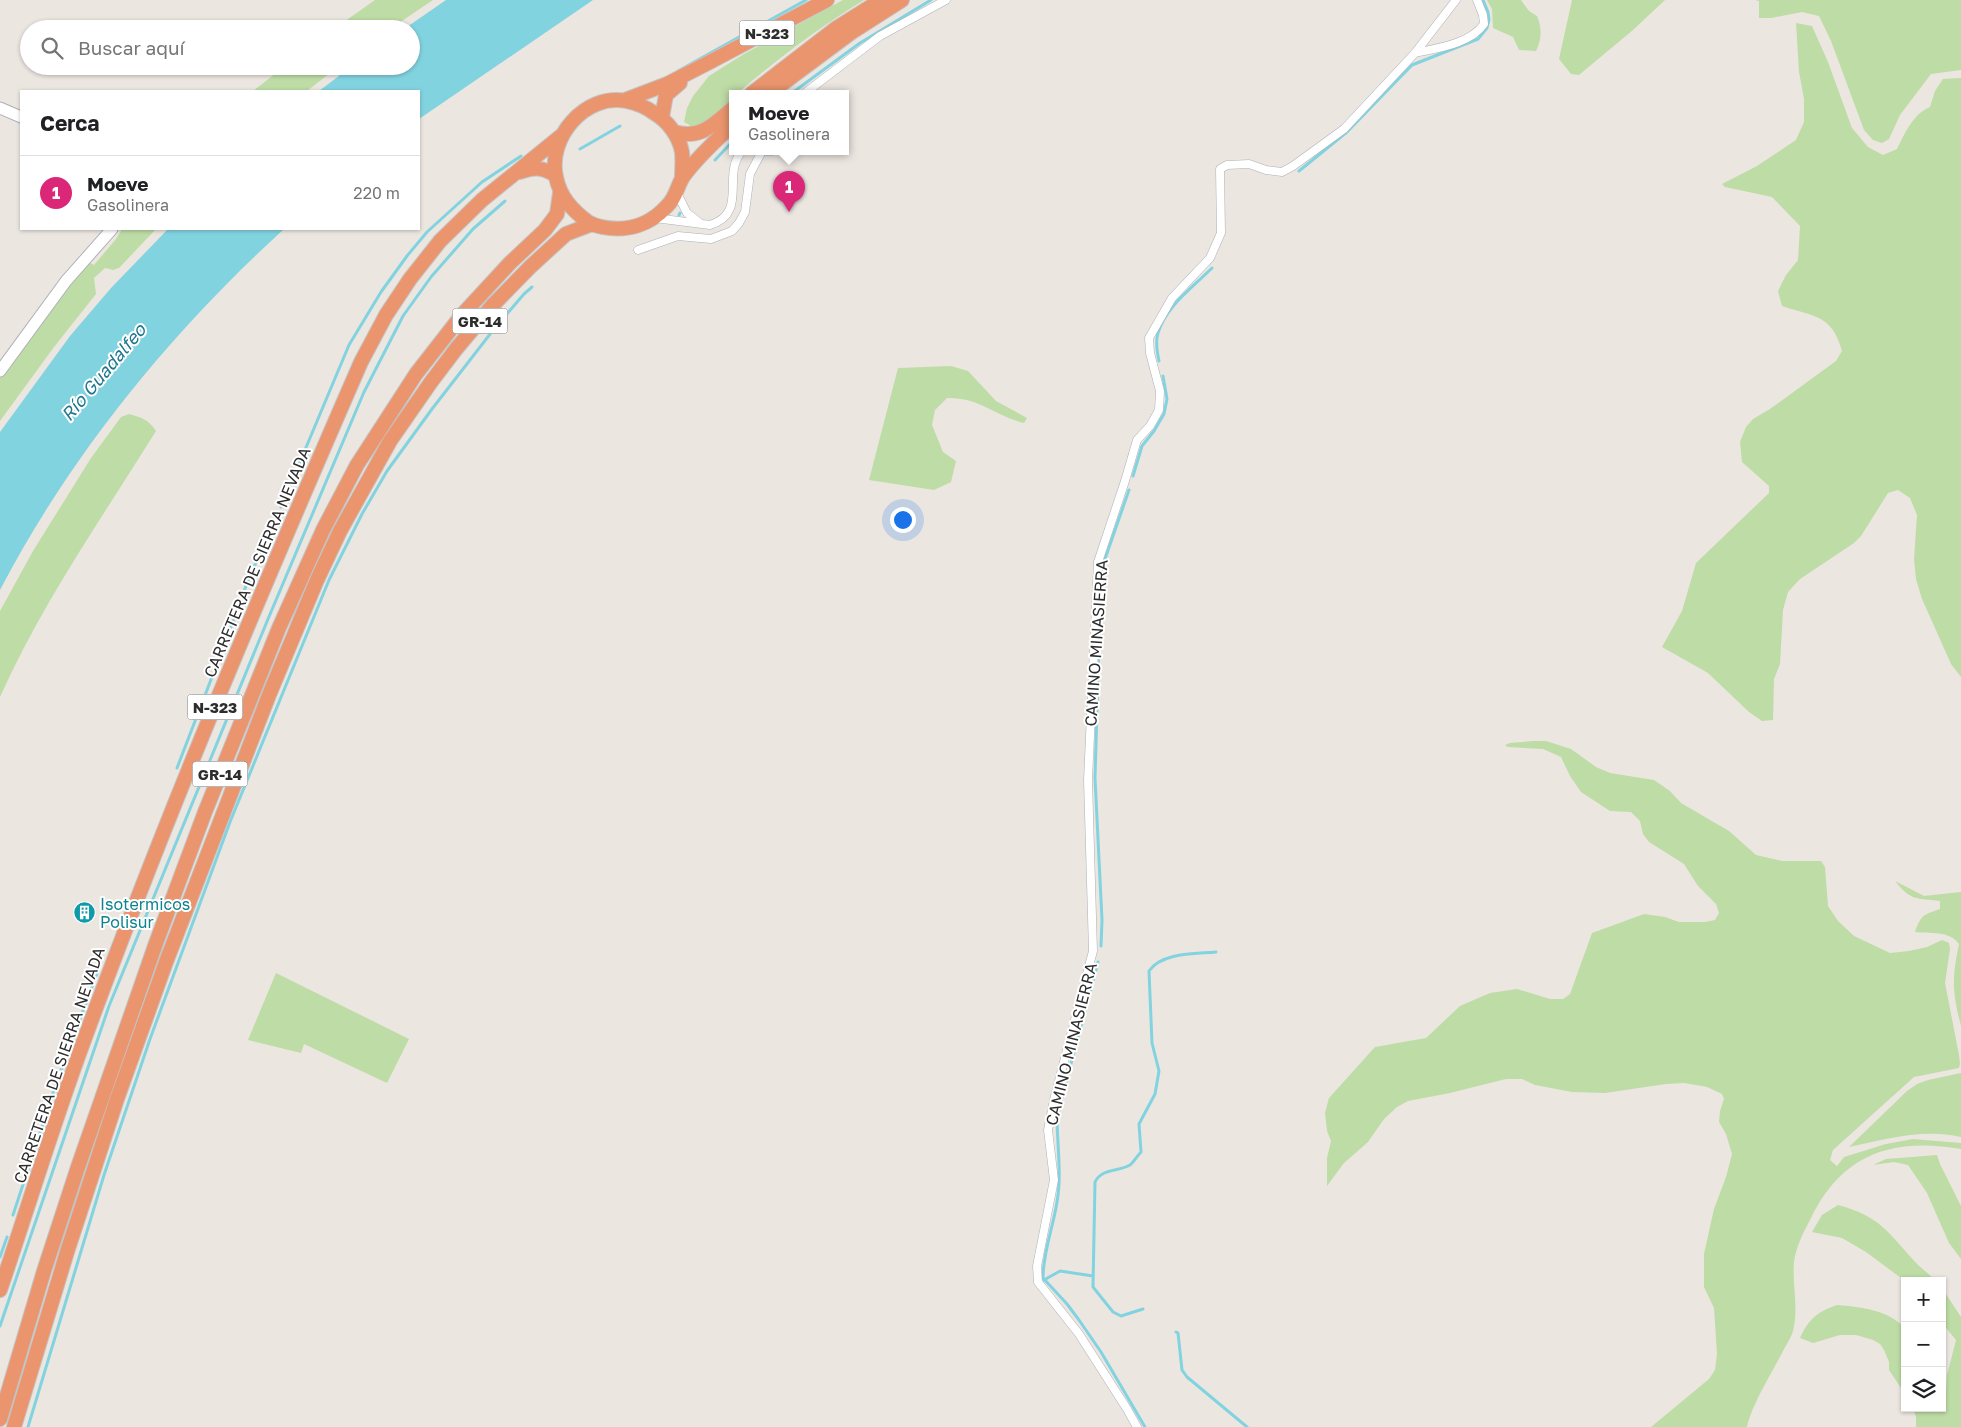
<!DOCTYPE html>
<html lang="es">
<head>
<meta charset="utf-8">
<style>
  :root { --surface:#fff; --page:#f2f2f2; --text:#202124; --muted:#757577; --line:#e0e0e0; --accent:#db2777 }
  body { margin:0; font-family:"Golos Text",sans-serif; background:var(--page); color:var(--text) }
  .controls { position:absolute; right:15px; bottom:15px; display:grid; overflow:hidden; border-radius:0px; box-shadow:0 1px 4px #0004 }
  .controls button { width:45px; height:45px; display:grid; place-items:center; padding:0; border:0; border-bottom:1px solid var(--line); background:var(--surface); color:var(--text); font:25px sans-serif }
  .you { position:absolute; left:902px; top:519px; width:18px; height:18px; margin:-12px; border:4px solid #fff; border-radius:50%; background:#1a73e8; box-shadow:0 0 0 8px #1a73e833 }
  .badge { display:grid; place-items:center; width:32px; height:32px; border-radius:50%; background:var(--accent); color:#fff; font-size:16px; font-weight:700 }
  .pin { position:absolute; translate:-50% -41px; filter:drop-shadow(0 1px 2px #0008) }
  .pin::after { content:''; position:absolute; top:26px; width:18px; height:15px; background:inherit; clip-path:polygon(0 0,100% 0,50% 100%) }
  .popup { position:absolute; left:729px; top:90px; width:120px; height:65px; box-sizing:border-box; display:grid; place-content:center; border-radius:0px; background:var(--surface); filter:drop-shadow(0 1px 4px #0005); font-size:16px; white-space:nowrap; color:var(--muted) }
  .popup b { font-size:19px; color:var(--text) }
  .popup::after { content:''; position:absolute; left:50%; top:100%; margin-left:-10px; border:10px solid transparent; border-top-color:var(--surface) }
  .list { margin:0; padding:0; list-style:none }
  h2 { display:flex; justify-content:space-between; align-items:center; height:65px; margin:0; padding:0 20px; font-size:21px }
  h2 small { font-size:16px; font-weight:400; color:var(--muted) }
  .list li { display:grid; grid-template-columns:32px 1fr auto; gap:15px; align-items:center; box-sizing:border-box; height:75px; padding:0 20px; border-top:1px solid var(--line) }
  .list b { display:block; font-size:19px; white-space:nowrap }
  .list p { margin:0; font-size:16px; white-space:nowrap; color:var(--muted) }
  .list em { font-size:16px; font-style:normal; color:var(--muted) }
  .icon { flex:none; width:28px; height:28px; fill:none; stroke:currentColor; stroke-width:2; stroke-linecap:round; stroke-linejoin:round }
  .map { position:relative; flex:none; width:1961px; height:1427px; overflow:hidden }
  .search { position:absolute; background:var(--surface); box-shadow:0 1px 4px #0004; left:20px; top:20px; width:400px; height:55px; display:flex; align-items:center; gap:12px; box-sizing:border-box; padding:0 18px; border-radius:28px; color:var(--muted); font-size:19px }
  .panel { position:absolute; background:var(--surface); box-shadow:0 1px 4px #0004; left:20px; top:90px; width:400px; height:140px; border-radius:0px }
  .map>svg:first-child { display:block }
  .green { fill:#bedca5 }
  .water { fill:#82d3e0 }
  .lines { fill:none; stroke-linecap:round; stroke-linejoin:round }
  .stream { stroke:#82d3e0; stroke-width:3 }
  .street-casing { stroke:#aeb0b7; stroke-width:9 }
  .secondary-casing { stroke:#aeb0b7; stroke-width:13 }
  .highway-casing { stroke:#c4c4c4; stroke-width:16 }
  .street { stroke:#fff; stroke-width:8 }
  .secondary { stroke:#fff; stroke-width:11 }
  .highway { stroke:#eb956e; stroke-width:14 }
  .labels { text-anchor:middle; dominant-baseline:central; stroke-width:4; stroke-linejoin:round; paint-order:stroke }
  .shield { fill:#fff; stroke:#6c6c6c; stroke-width:1 }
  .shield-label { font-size:15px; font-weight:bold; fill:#2d2d2d }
  .street-label { font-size:16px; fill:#2d2d2d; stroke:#fff }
  .culture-label { font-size:16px; fill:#0d838f; stroke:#fff; text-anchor:start }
  .water-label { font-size:18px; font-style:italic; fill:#1f768f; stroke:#fff }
</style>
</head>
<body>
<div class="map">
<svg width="1961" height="1427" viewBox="0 0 1961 1427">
  <rect width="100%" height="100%" fill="#ece6e1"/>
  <path class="green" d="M375,0h58l-43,29h-56z
    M843,0h21c-44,27 -87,59 -126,93h-5v5l-29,25 -11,4 -9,-5 3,-14 6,-12 16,-20 35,-22z
    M1487,0h34l8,11 8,5c5,12 5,23 -1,35l-17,-1 -6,-13 -20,-9 -1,-19z
    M1572,0h93l-32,30 -54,45 -8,-1 -12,-15z
    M1755,0h206v70l-30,4 -31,41 -11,24 -7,4 -9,-3 -9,-10 -33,-89 -12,-25 -17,-4 -31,6h-12v-17z
    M1796,23l16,3 16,36 24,66 16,19 15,8 14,-6c8,-16 16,-35 33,-42l5,-16 8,-12 18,-1v599l-10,-13 -29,-65 -6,-20 -2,-20 3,-44 -7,-17 -12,-8 -10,3 -27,43 -7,7 -54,36 -12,13 -5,18 -3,54 -6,15 -1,41 -11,1 -13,-9 -41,-39 -46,-26 20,-36 14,-48 73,-70v-7l-27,-24 -2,-20 6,-15 7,-8 17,-10 66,-48 6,-10c-10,-37 -28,-34 -60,-45l-4,-15 8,-16 12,-15 2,-34 -28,-29 -47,-10 -3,-3 35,-18 39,-26 8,-18v-23l-5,-27z
    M285,66h54l-32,25h-54z
    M122,229h34l-37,39 -6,2 -8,-2 -11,10 2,16 -42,53 -54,74v-45l74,-100 14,-14 6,3 22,-26z
    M951,366l17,5 28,30 31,17 -3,5c-29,-7 -45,-26 -77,-25l-12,12 -3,15 11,27 13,9 -5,21 -17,8 -65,-10 29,-112z
    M129,414c12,3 20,6 27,17 -54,87 -114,172 -156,266v-86l33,-60 58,-93 30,-41z
    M1534,741h12l25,8 25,18 14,6 44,7 16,11 11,12 48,28 27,24 26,6h39l4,6 3,39 10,15 16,15 36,17 19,-2 18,-4 15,-7 7,3 1,6 -5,34 14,72 1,9 -1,4 -45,9 -81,73 -3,10 7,6 7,-9 42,-13 27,-5 48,4v6c-69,-12 -120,5 -151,71 -7,13 -14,27 -16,42 -2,23 5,46 -1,69 -2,7 -7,14 -10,20 -11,22 -31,53 -36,76h-96l58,-48 6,-9 2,-16 -3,-46 -10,-21v-33l10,-45 12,-32 6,-23 -6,-20 -7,-12 1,-11 4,-12 -2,-5 -15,-7 -23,-4 -18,1 -61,9 -33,-1 -37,-7 -13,-6h-16l-56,14 -42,8 -11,6 -13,12 -16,23 -24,21 -17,23v-28l4,-17 -4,-10 -2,-18 4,-15 46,-51 51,-9 34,-32 30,-13 27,-4 33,10h13l7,-5 22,-61 52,-19 21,3 14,5h26l10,-2 4,-7 -3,-9 -18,-18 -14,-22 -35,-22 -6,-8 -3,-13 -9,-9 -21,-1 -29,-19 -11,-16 -9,-19 -18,-8 -35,-2 -3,-2 5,-2z
    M1895,881l29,15 37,-4v134c-9,-34 -9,-49 -2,-82 -10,-14 -29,-10 -44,-12 6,-18 9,-17 25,-23v-8c-24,-3 -29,0 -45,-20z
    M276,973l133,66 -22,44 -83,-39 -3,9 -53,-13z
    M1961,1073v64c-39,-9 -74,2 -112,10l58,-56 10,-7 11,-4z
    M1937,1155l3,9 21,42v53l-12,-16 -22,-50 -19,-28 -14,-3 -21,3 13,-6z
    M1838,1205c44,12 51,29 80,60 6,5 12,10 18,16h-31l-39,-29 -24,-14 -30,-6 10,-17z
    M1942,1288l19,29v110h-45v-10l-3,-9h29v-12l4,-3 1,-18 9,-35 -14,-17z
    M1837,1305c24,2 51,5 68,23v66l-16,-24v-8l-5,-12 -4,-6 -7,-4 -17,-5h-16l-27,8 -13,-5c8,-18 18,-27 37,-33z"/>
  <path class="water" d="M446,0h147l-174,119v-28h-100l33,-25h59v-37h-7z
    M168,229h116c-113,103 -213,225 -284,361v-158l70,-96 41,-48z"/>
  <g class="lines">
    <path class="stream" d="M678,71l128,-71
      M792,93l68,-50 71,-43
      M580,149l40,-23
      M715,160l18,-19
      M1299,171l48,-39 65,-67 66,-26 9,-11 2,-8 -1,-8 -5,-12
      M679,215l1,-2
      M1159,361c-2,-9 -4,-19 -1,-28 8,-27 35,-46 54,-65
      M1133,476l9,-30 12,-15 10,-17 3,-15 -4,-23
      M281,507l68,-162 32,-53 26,-36 20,-24 55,-50 39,-26
      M218,663l29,-80 24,-55
      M177,768l35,-91
      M1101,946l1,-26 -7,-142 6,-204 4,-15 24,-69
      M1098,962l-41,154c0,29 5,58 0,86 -4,26 -14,50 -14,76l24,26 12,16 22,32 44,75
      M13,1215l44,-134 42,-113
      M0,1257l7,-20
      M1044,1280l16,-9 33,5
      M1143,1309l-22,7 -8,-4 -20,-25 2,-105c7,-14 23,-10 35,-17 4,-3 7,-9 11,-13l-2,-28 16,-30 4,-23 -7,-28 -3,-72c13,-19 47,-17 67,-19
      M0,1326l109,-320 159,-387 96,-227 39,-76 28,-39 42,-48 32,-28
      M1176,1332l2,1 4,37 5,7 60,50
      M28,1427l76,-252 46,-136 80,-217 99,-242 33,-66 25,-43 45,-62 62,-80 30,-35 8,-7"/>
    <defs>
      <path id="street" d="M1415,53c23,-5 55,-9 69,-29l-1,-9 -6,-15
        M805,93l75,-57 66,-36
        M762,151h10
        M677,193l10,20 13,10
        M655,218l55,7c39,-12 11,-50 32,-74
        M638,250l40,-14 33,3 21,-8 7,-8 6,-11 5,-38 12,-23
        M1137,1427l-10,-18 -48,-75 -41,-52 -1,-16 17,-86 -6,-50 6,-30 39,-149 -5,-171 10,-218 27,-81 12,-41 13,-14 9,-16 1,-19 -10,-38 -1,-15 23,-40 38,-40 11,-25 -1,-64 7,-4 22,-1 17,6 16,2 11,-6 51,-37 71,-76 41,-53"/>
      <path id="secondary" d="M0,108l21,9
        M0,371l66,-90 46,-52"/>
      <path id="highway" d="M752,93l83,-64 46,-29
        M770,93l82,-61 50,-32
        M625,100l42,-16 39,-20 121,-64
        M662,117l4,-22 14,-12
        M674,132c27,8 40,-8 59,-24
        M520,172c14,-5 22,-5 35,3
        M682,178c0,-8 1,-18 0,-26 -3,-16 -14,-31 -28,-39 -8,-6 -18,-10 -28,-12 -41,-8 -79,37 -70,76 4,20 16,33 32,45 5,3 9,4 14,5 25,5 48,-2 65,-21 9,-8 10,-20 16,-29 14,-20 33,-36 50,-53
        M0,1290c28,-82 53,-166 83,-247 84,-230 180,-456 278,-681l25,-47 24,-36 30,-38 42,-41 79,-64
        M0,1419l44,-148 34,-104 78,-224 49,-131 74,-184 44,-98 34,-65 59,-91 46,-59 48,-52 35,-33 12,-16 3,-21
        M14,1427l53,-175 50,-153 49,-137 103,-267 48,-115 23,-49 50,-90 41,-59 25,-33 36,-43 38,-39 36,-33 26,-10"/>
    </defs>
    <use href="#street" class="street-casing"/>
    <use href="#secondary" class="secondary-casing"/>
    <use href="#highway" class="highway-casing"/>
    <use href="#street" class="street"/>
    <use href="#secondary" class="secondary"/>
    <use href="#highway" class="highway"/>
  </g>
  <defs>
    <symbol id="building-disc" viewBox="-11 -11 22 22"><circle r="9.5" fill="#0f9aa8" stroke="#fff"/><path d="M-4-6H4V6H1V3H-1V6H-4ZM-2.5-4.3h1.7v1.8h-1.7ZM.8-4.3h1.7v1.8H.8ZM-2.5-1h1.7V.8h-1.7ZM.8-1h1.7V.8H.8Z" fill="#fff"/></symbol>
  </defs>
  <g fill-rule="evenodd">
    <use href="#building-disc" x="72" y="900" width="25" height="25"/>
  </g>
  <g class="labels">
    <g class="shield">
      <rect x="739.5" y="20.5" width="55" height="25" rx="4"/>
      <rect x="452.5" y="308.5" width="55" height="25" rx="4"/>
      <rect x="187.5" y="694.5" width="55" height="25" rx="4"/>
      <rect x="192.5" y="761.5" width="55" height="25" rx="4"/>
    </g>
    <g class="shield-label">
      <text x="767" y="33">N-323</text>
      <text x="480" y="321">GR-14</text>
      <text x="215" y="707">N-323</text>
      <text x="220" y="774">GR-14</text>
    </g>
    <g class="street-label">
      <text transform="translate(257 562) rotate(-67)">CARRETERA DE SIERRA NEVADA</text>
      <text transform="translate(1096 643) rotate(-86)">CAMINO MINASIERRA</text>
      <text transform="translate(1071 1044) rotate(-76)">CAMINO MINASIERRA</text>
      <text transform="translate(59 1065) rotate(-71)">CARRETERA DE SIERRA NEVADA</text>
    </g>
    <g class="culture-label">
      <text x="100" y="904">Isotermicos<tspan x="100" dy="18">Polisur</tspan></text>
    </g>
    <g class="water-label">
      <text transform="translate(103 372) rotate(-50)">Río Guadalfeo</text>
    </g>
  </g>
</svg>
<div class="controls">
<button>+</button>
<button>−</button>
<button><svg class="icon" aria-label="layers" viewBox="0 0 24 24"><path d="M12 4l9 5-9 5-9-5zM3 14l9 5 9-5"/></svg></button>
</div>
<div class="you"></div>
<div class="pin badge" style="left:789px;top:212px">1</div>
<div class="popup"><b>Moeve</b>Gasolinera</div>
<div class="search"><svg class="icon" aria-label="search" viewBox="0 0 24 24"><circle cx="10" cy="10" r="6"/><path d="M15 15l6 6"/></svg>Buscar aquí</div>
<section class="panel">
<h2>Cerca<small></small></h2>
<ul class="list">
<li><span class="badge">1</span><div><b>Moeve</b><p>Gasolinera</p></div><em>220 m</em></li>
</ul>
</section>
</div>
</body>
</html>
